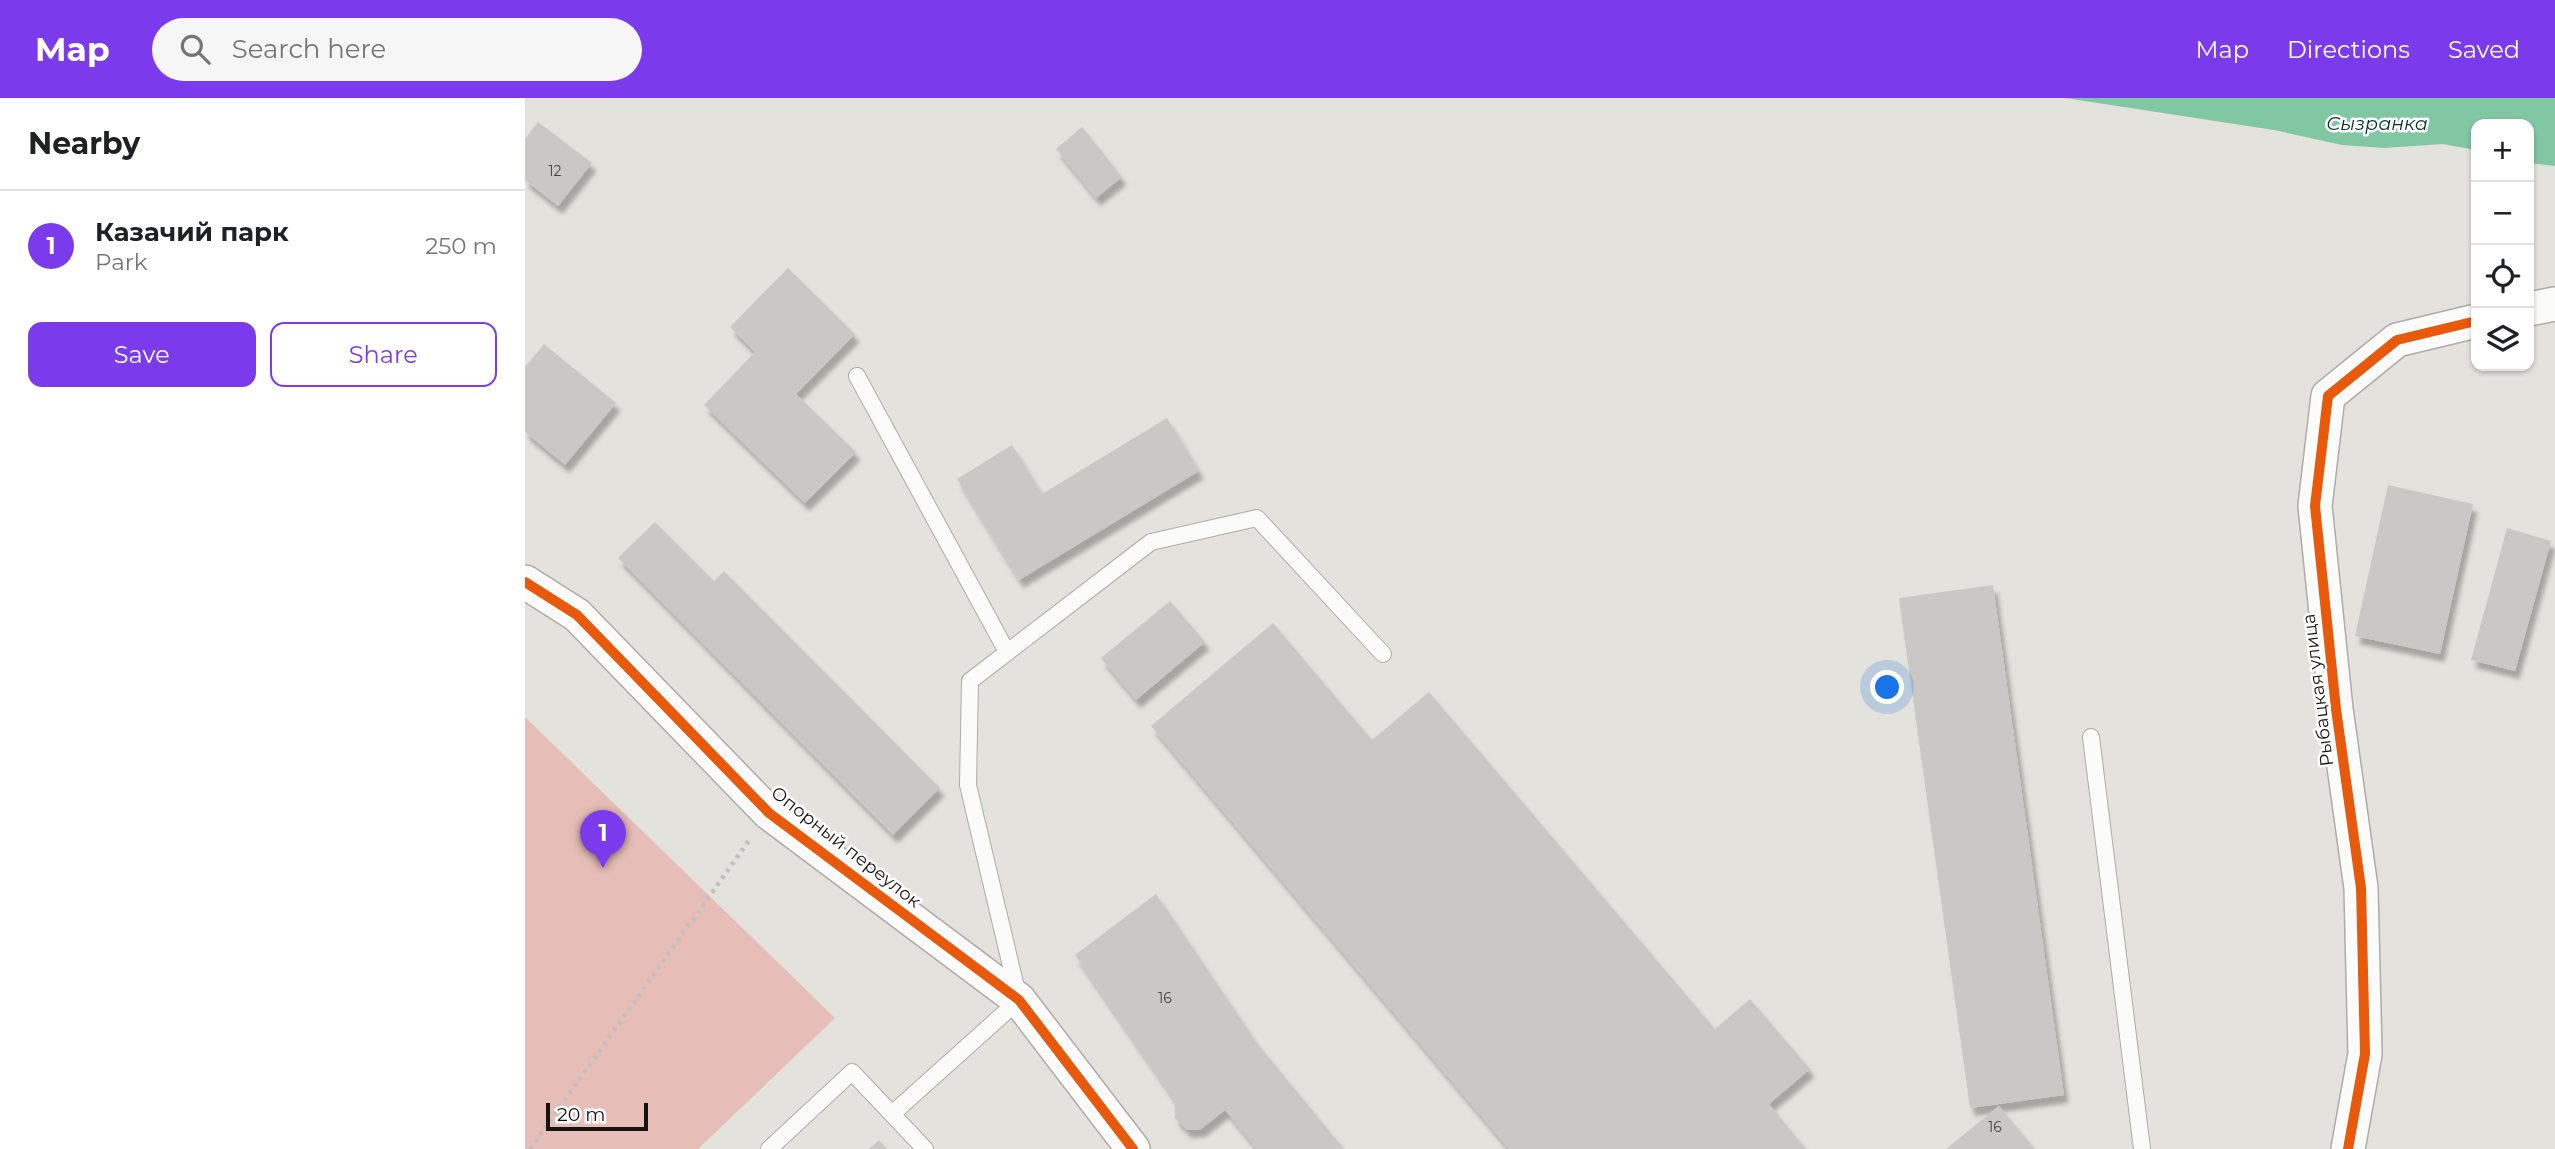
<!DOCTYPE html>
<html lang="en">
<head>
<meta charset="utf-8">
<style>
  :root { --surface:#fff; --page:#f6f6f6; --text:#202124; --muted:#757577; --line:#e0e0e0; --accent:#7c3aed }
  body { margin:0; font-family:Montserrat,sans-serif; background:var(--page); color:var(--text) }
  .controls { position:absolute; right:21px; top:21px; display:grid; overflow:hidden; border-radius:14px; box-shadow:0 2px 5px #0004 }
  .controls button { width:63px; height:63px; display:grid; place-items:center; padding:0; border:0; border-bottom:2px solid var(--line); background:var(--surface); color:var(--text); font:35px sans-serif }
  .scale { position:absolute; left:21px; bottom:18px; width:102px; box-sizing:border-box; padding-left:7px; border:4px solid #151411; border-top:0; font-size:19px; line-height:24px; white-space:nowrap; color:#151411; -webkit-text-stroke:5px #fff; paint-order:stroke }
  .you { position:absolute; left:1363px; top:590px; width:24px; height:24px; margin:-18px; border:5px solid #fff; border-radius:50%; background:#1a73e8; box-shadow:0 0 0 10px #1a73e833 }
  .badge { display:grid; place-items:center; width:46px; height:46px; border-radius:50%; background:var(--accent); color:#fff; font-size:23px; font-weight:700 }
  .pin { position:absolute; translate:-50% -58px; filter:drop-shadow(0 2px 4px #0008) }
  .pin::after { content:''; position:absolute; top:37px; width:24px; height:21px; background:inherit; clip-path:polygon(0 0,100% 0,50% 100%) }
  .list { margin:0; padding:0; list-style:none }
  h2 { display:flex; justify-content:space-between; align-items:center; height:91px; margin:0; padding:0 28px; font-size:30px }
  h2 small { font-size:23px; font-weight:400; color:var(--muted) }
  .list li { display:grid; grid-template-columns:46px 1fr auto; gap:21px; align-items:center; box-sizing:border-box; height:112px; padding:0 28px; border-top:2px solid var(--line) }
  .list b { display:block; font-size:26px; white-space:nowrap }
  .list p { margin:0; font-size:23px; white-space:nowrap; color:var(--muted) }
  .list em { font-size:23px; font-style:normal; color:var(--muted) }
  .actions { display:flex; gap:14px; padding:21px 28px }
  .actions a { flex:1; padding:16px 0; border:2px solid var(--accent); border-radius:14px; text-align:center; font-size:24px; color:var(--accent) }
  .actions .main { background:var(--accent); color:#fff }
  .icon { flex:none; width:38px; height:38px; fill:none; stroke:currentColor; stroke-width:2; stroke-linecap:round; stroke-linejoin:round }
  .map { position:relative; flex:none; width:2030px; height:1051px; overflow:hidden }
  header { display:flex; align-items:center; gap:42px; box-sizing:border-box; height:98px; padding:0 35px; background:var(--accent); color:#fff }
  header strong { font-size:33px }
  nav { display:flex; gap:38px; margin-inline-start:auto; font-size:24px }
  .search { width:490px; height:63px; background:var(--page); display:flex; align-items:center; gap:18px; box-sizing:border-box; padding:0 24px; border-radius:38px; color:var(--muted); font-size:26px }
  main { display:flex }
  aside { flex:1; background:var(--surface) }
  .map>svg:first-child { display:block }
  .green { fill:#e7bdb7 }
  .water { fill:#82c7a4 }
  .building { fill:#c9c8c4; filter:url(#shadow) }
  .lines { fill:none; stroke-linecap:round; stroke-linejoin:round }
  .lane-casing { stroke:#adaca8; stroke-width:18 }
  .street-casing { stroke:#adaca8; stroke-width:36 }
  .path { stroke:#c1c0be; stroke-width:4.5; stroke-dasharray:3.5 5; stroke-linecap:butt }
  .lane { stroke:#fbfbfa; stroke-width:16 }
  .street { stroke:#fbfbfa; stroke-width:33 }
  .cycleway-casing { stroke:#fff; stroke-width:15 }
  .cycleway { stroke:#e8590c; stroke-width:10 }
  .labels { text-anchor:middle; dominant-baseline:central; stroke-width:5; stroke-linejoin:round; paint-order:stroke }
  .number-label { font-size:14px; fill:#454440 }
  .street-label { font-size:18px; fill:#151411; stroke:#fff }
  .water-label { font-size:19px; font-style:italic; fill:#083421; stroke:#fff }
</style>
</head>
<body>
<header>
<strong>Map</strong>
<div class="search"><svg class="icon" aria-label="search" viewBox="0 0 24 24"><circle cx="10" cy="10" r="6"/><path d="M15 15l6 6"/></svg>Search here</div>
<nav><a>Map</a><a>Directions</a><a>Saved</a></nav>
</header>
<main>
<aside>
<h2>Nearby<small></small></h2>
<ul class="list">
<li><span class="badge">1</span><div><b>Казачий парк</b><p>Park</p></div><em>250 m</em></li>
</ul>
<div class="actions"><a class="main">Save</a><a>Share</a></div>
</aside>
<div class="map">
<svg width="2030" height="1051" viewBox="0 0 2030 1051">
  <defs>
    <filter id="shadow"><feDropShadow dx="4.5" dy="8" stdDeviation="2" flood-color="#0004"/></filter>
  </defs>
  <rect width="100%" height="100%" fill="#e3e2dc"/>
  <path class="green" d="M0,619l310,301 -137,131h-173z"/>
  <path class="water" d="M1540,0h490v68l-26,-3v-39h-53v26l-33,-6 -59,4 -42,-3 -68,-15z"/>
  <path class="building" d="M13,24l54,41 -34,43 -33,-26v-41z
    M557,29l40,50 -26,21 -40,-49z
    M263,170l67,66 -59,60 60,58 -51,51 -101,-98 51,-53 -25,-25z
    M19,246l72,59 -51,62 -40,-33v-65z
    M642,320l32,53 -180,109 -62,-101 55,-34 30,49z
    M1863,387l85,19 -33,150 -85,-18z
    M130,424l59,59 10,-10 216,217 -47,47 -275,-277z
    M1982,430l44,13 -36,130 -44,-11z
    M1468,487l71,510 -94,13 -71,-510z
    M645,503l35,41 -69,58 -35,-42z
    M748,525l99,117 57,-48 286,337 35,-30 60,70 -41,35 37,45h-297l-358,-423z
    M631,796l100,148 88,107h-87l-32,-39 -24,19 -14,1 -12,-12v-17l-100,-146z
    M1474,1008l36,43h-89z
    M354,1042l8,9h-18z"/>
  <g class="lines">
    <defs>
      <path id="lane" d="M332,278l150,276
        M1566,639l51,412
        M367,1016l127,-114 -51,-215 2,-104 181,-139 106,-24 126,136
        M244,1051l83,-77 73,77"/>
      <path id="street" d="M2004,211l26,-5
        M0,484l52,33 192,198 250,187 114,149
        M1823,1051l17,-95 -4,-166 -25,-179 -21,-203 13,-110 69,-56 79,-19"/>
    </defs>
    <use href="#lane" class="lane-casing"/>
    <use href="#street" class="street-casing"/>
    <path class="path" d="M5,1051l220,-310"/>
    <use href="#lane" class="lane"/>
    <use href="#street" class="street"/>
    <defs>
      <path id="cycleway" d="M0,484l52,33 192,198 250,187 114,149
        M1823,1051l17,-95 -4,-166 -25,-179 -21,-203 13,-110 69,-56 79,-19"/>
    </defs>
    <use href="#cycleway" class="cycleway-casing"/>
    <use href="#cycleway" class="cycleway"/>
  </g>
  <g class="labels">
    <g class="number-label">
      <text x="30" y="73">12</text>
      <text x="640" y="900">16</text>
      <text x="1470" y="1029">16</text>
    </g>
    <g class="street-label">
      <text transform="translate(1793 592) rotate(-97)">Рыбацкая улица</text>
      <text transform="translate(321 749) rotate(38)">Опорный переулок</text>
    </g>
    <g class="water-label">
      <text x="1852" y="25">Сызранка</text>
    </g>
  </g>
</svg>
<div class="controls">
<button>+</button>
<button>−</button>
<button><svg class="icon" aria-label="locate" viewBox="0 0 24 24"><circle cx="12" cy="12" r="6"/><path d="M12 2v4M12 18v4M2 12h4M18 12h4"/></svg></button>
<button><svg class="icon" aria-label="layers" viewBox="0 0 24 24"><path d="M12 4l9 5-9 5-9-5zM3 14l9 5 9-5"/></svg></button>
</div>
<div class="scale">20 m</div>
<div class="you"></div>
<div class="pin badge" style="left:78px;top:770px">1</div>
</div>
</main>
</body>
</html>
